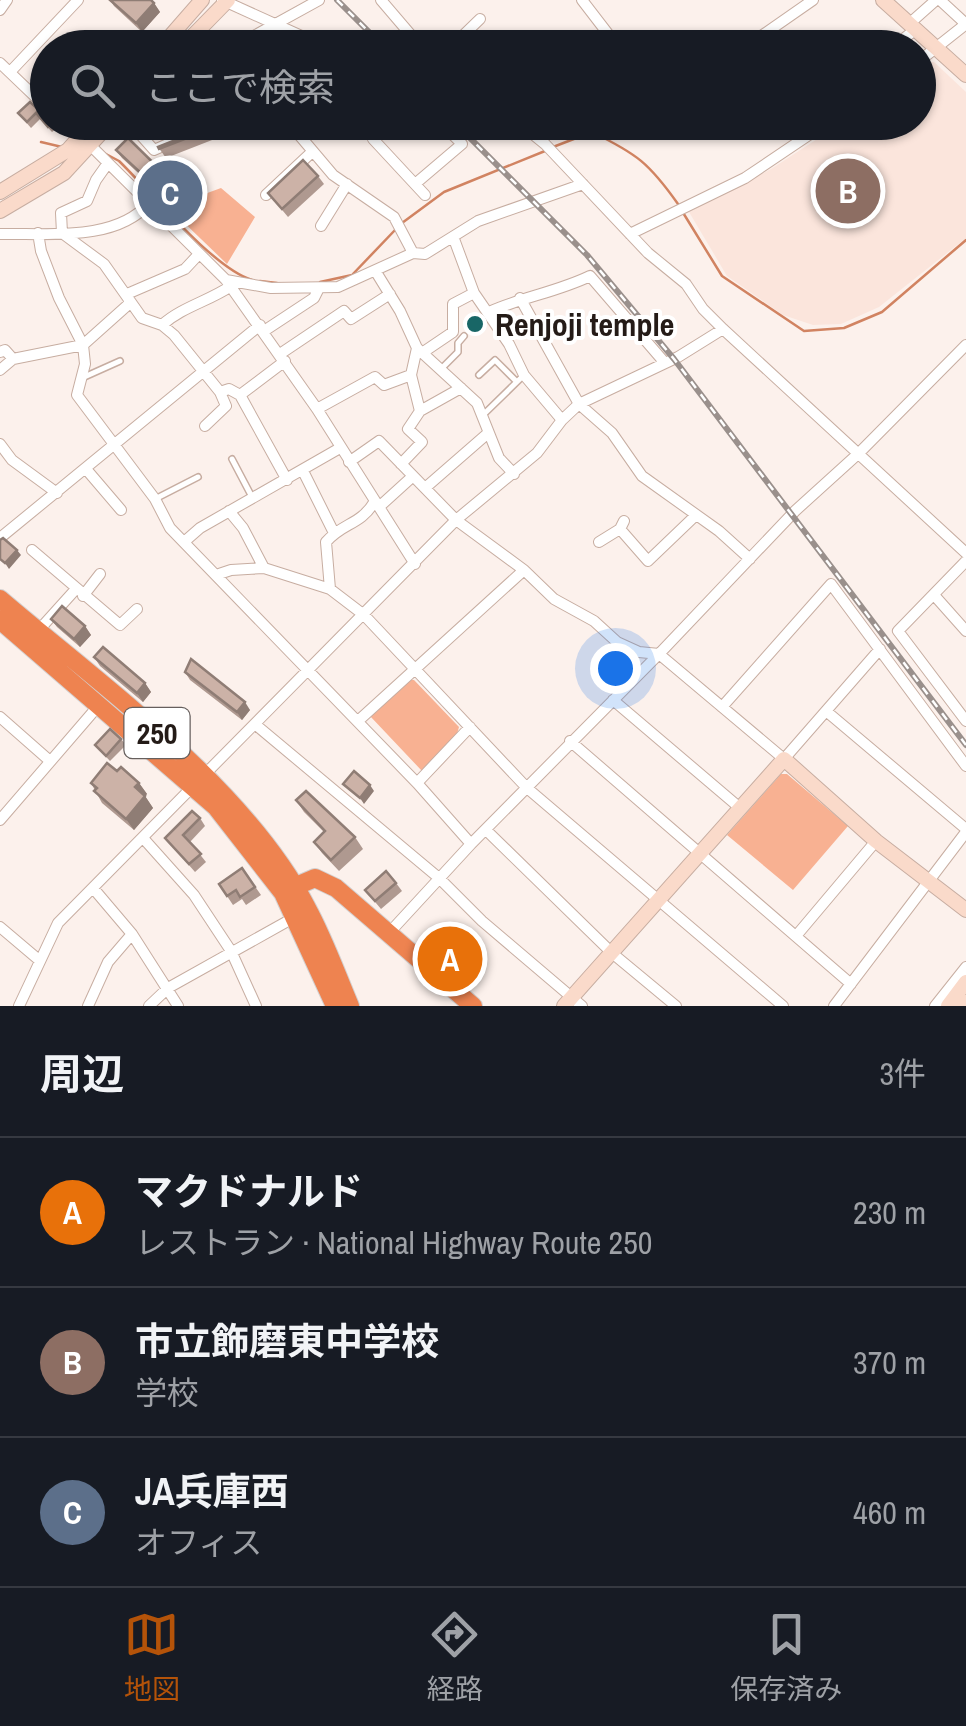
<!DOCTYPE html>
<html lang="ja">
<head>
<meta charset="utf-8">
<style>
  :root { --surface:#171b24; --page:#242831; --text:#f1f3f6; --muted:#9ea1a6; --line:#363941; --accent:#b45309 }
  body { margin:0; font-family:"Archivo Narrow","Noto Sans JP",sans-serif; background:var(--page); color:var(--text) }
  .you { position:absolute; left:615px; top:668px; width:35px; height:35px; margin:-25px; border:8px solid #fff; border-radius:50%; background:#1a73e8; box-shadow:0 0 0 15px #1a73e833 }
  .badge { display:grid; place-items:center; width:65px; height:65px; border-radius:50%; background:var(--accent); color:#fff; font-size:32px; font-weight:700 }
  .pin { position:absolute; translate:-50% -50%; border:5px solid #fff; box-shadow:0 2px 10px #0006 }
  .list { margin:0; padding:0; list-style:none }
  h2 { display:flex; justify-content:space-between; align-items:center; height:130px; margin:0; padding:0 40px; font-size:42px }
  h2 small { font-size:32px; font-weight:400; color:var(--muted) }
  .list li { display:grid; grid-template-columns:65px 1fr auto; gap:30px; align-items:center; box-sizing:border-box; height:150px; padding:0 40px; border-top:2px solid var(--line) }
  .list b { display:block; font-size:38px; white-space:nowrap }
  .list p { margin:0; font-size:32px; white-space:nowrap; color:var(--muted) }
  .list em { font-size:32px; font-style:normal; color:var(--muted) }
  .icon { flex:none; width:55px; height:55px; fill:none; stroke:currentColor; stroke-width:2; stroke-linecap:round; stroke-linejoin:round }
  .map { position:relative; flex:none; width:966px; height:1006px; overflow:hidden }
  .search { position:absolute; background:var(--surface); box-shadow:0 2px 8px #0004; left:30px; right:30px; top:30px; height:110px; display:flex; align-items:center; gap:25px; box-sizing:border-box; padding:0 35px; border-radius:55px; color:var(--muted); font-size:38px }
  .sheet { height:580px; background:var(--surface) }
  nav { display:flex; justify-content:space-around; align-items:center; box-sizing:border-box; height:140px; border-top:2px solid var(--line); background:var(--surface); font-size:28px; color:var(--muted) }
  nav a { display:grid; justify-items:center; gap:5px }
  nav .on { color:var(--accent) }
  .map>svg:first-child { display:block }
  .built { fill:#fbe5dc }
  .green { fill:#f8b192 }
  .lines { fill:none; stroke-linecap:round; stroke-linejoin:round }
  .stream { stroke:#d18361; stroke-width:2.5 }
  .lane-casing { stroke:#c7ada1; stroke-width:8 }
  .street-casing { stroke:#c7ada1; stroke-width:12 }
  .secondary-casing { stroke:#c7ada1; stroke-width:16 }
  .highway-casing { stroke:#d3d1d1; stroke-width:20 }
  .lane { stroke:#fff; stroke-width:5 }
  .street { stroke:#fff; stroke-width:10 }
  .secondary { stroke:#fadaca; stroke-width:14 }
  .highway { stroke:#ee8350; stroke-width:18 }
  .rail-casing { stroke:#9a908c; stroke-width:6 }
  .rail { stroke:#fff; stroke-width:2.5; stroke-dasharray:8; stroke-linecap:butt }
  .wall { fill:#af9990 }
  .shaded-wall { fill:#8f7d75 }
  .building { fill:#ccb2a7; stroke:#8f7d75; stroke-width:2.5 }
  .poi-dot { fill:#186666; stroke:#fff; stroke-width:4 }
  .labels { text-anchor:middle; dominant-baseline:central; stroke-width:8; stroke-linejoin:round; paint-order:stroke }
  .shield { fill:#fff; stroke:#665f5d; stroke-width:2.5 }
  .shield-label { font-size:30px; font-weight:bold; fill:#241b17 }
  .poi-label { font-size:32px; font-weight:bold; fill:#241b17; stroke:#fff; text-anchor:start }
</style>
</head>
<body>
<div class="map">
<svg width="966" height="1006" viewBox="0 0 966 1006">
  <rect width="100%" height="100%" fill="#fcf1ec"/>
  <path class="built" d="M931,62h3l32,30v146l-87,69 -38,17 -28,1 -30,-10 -56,-39 -38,-64 82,-43 71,-46 76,-1 1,-51z"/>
  <path class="green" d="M221,188l34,29 -28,47 -52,-50 16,-15z
    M408,680h6l45,47 -2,7 -35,37 -52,-55z
    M781,774h6l61,52 -55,64 -66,-55z"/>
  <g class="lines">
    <path class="stream" d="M41,142l21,5
      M553,147l39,-15c45,22 57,31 86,72
      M104,153l15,8c32,31 94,107 133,119
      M682,211l40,65 82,55 40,-3 38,-16 84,-72
      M402,223l42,-31 101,-41
      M260,281l17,2
      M320,282l32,-7 44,-46"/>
    <defs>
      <path id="lane" d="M441,369l17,-17v-9l6,-7
        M479,375l16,-15 21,21
        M82,378l38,-17
        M483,415l41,-40
        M232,459l20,38
        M157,498l41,-21"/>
      <path id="street" d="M222,0l106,48
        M381,0l41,48
        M582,0l30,39 -13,9
        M940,0l26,24
        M0,10l7,-10
        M909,24l27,-24
        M232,48l87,-48
        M450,48l30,-29
        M744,48l69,-48
        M892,48l24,-19
        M918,62l48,-38
        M0,63l48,46
        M10,72l68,-72
        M61,122l29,23 136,135 45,8 67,-1 75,-34 12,1 53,-33 105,-37
        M129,122l25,28 16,-7
        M315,122l-15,14 33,39 61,42 19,36
        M388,122l-15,17 52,56
        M518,122l27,22 103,109 38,31 17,25 20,20 243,224
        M108,163l-12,17 -9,21 -26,12 1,20 42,31 38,54 20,7 12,10 46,57 6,14 -21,20
        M415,184l47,-40 -22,-22
        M266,195l46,-43
        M321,226l26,-42
        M38,233l3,18 18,47 24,47 2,19 -8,31 78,104 15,29 247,255 54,61
        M0,234c47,-1 116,8 149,-31
        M630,234l115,-56 83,-56
        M454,239l20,54 35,51 15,31 38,45
        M376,272l24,39 17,37 60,55 22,55 15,16
        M226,280l91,129 98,155
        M127,294l58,-25 14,-15
        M520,298l59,106 33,29 30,43 77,55 31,28
        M489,312c33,-15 68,-20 101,-36l75,87
        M162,325c20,-18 47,-24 69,-39
        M264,331l50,-33 5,-10
        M417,348l-6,27 9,36
        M0,352l5,-2 8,9
        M422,353l31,-21v-28l21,-11
        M280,354l64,-43 7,8 39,-25
        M0,370l13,-11 70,-14 47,-42
        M220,392l9,-3 11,6 47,85
        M240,395l45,-34
        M317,409l58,-32 9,8 27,-10
        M0,444l12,16 45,33
        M349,462l30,-21 77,79 68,50 30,29 40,22 23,21 22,10 20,2 125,105 96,-110
        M401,464l21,-22 -14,-13 12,-18 41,-23
        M86,469l35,41
        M303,471l31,62
        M425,488l62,-54
        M379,507l33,-30
        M229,511l14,17 21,40
        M620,529l28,32 47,-45
        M0,538l260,-213
        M184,542l16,-14 140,-80
        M599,542l21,-13 4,-8
        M32,550l88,75 17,-16
        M966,561l-68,70 68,90
        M216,575l15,-5 33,-2 66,21 34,26 163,173 256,218
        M330,589l-4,-47c17,-20 34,-16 49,-41
        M934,595l32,36
        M83,596l17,-22
        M38,631l37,-41
        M613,700l127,108
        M722,707l109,-123 135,182
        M826,711l140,118
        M0,717l50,44
        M358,721l166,-151
        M256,725l183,153 43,43 100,85
        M570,741l281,243
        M417,783l53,-56
        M0,820l99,-115
        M486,830l126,123 64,53
        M143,838l51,57 37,56 25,55
        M93,888l39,46 46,72
        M0,927l39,33
        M389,933l82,-89 188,-190 136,-143 64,-58 107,-108
        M796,936l80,-95
        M19,1006l39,-83 398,-403 81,-67 25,-33 17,-16 99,-47 45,-28
        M88,1006l20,-44 24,-28
        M149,1006l19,-18 127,-71
        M834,1006l132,-174
        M935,1006l31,-39"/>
      <path id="secondary" d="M883,0l83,75
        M160,48l42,-48
        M181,48l47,-48
        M0,192l68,-42 25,-28
        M0,211l64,-38 47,-51
        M564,1006l220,-247 92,82 90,69
        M948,1006l18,-24
        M963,1006l3,-4"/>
      <path id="highway" d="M0,599c102,87 245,189 307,309 17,31 29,65 43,98
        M0,620l216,187 67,86 52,113
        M287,890l28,-12 21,10 137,118"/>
    </defs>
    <use href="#lane" class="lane-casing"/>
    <use href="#street" class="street-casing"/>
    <use href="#secondary" class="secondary-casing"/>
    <use href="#highway" class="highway-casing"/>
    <use href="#lane" class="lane"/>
    <use href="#street" class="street"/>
    <use href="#secondary" class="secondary"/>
    <use href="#highway" class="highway"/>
    <defs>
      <path id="rail" d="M337,0l48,48
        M454,122l133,133 87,104 292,386"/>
    </defs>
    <use href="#rail" class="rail-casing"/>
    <use href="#rail" class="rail"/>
  </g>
  <path class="wall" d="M110,0l44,3 6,9 -18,20 -28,-26z
    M30,102l11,11 7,9h4l4,7 -4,3 -12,-13 -9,9 -13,-15z
    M193,122l-8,7 -24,9 -11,-15z
    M224,122l6,11 -64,25 -8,-11z
    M275,122h17l-10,9z
    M116,150l65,40 6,9 -10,10 -55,-51z
    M318,176l6,8 -36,33 -20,-24z
    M51,619l34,7 6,9 -11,12 -23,-20z
    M94,657l51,26 6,9 -8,10 -43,-36z
    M185,672l65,38 -8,10 -52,-40z
    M121,739l5,6 -16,16 -15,-16z
    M117,771l22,12 8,11 -2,2 8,12 -19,22 -32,-27 -11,-20z
    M296,800l59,37 8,12 -24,22 -17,-18 -8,-11 10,-10 -20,-20z
    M200,818l5,8 -15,16 16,20 -11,10 -30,-34z
    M242,868l19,27 -15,10 -4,-6 -9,6 -14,-21z
    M396,883l6,8 -21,18 -16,-19z"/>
  <path class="shaded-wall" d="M154,3l6,9 -18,20 -6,-9z
    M17,550l4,5 -12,14 -4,-6z
    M85,626l6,9 -11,12 -6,-8z
    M145,683l6,9 -8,10 -6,-9z
    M245,702l5,8 -8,10 -5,-8z
    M139,783l8,11 -2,2 8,12 -19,22 -8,-11 9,-32z
    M370,785l4,6 -10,13 -4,-6z
    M460,951l4,6 -13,14 -4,-6z"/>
  <path class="building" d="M110,0h41l3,3 -18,20z
    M30,102l9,8 -12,12 -9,-9z
    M46,112l2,3v7l4,1 -4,4 -11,-13z
    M149,122h29l-22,9z
    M221,122h3v2l-65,25 -1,-2z
    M128,138l53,52 -10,11 -55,-51z
    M303,160l15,16 -36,33 -14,-16z
    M3,538l14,12 -12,13 -5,-4v-19z
    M62,606l23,20 -11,13 -23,-20z
    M103,647l42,36 -8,10 -43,-36z
    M191,659l54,43 -8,10 -52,-40z
    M110,729l11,10 -15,17 -11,-11z
    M107,763l10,8 4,-4 18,16 -4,4 10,9 -19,23 -32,-28 3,-3 -6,-5z
    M354,771l16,14 -10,13 -17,-14z
    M306,791l49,46 -24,23 -17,-18 11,-11 -29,-31z
    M192,811l8,7 -17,17 18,19 -12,10 -24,-26z
    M242,868l13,19 -15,10 -4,-7 -9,6 -8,-12z
    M386,871l10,12 -21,18 -10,-11z
    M445,939l15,12 -13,14 -14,-12z"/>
  <circle class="poi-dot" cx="475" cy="324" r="10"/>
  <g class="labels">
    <rect class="shield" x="124.5" y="708" width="65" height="50" rx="8"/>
    <g class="shield-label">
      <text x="157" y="733">250</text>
    </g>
    <g class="poi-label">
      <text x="495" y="324">Renjoji temple</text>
    </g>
  </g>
</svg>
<div class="you"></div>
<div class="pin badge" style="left:450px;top:959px;background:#e8710a">A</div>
<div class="pin badge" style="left:848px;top:191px;background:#8d6e63">B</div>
<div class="pin badge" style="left:170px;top:193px;background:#5c6f8a">C</div>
<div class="search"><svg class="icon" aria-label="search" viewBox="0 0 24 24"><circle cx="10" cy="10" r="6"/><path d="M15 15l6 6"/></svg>ここで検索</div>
</div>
<section class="sheet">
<h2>周辺<small>3件</small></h2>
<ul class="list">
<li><span class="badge" style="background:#e8710a">A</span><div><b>マクドナルド</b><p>レストラン · National Highway Route 250</p></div><em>230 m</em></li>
<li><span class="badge" style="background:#8d6e63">B</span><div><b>市立飾磨東中学校</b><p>学校</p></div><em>370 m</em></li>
<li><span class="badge" style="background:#5c6f8a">C</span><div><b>JA兵庫西</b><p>オフィス</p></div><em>460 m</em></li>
</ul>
</section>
<nav>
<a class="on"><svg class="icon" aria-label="map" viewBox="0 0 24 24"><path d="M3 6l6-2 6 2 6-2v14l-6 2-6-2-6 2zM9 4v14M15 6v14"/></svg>地図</a>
<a><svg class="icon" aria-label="directions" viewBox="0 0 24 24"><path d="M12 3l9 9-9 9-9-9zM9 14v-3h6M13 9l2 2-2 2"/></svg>経路</a>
<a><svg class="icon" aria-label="saved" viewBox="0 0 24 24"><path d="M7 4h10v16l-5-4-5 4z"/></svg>保存済み</a>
</nav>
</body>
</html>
